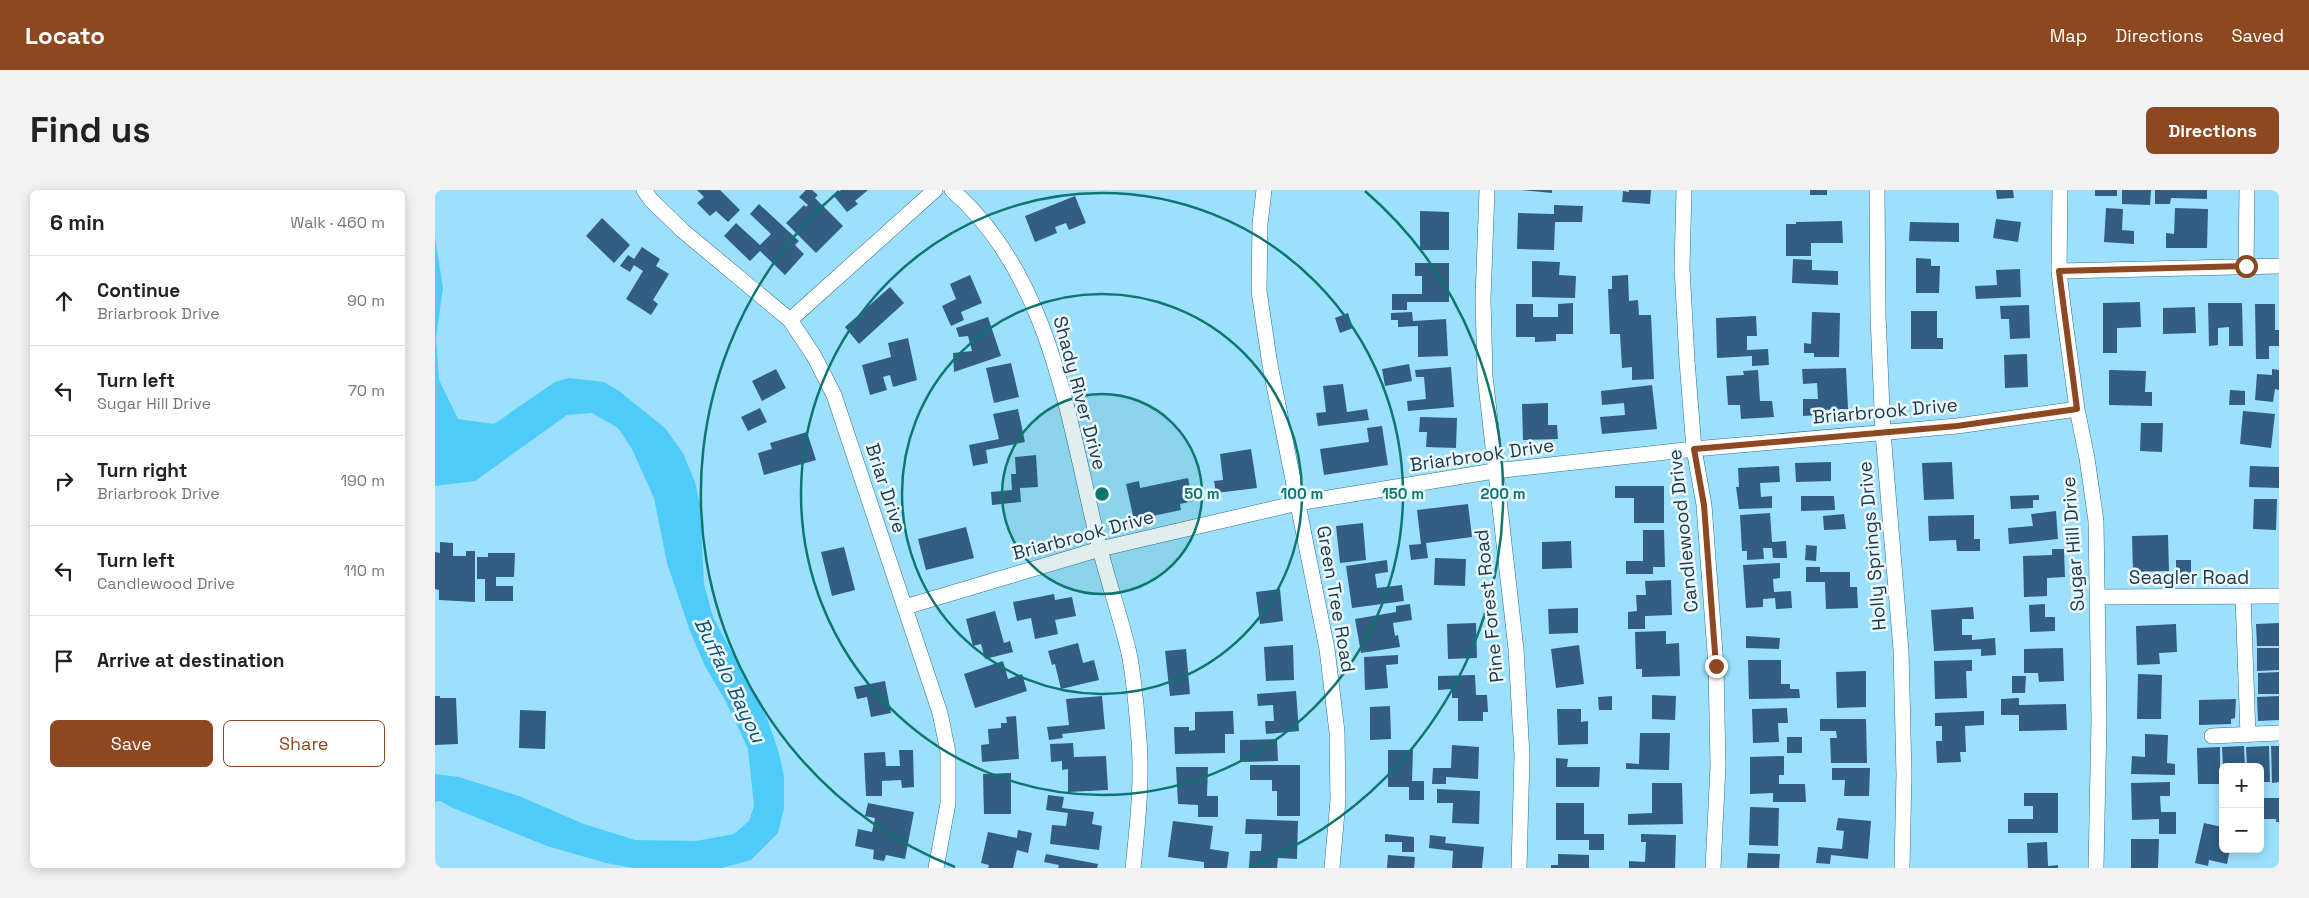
<!DOCTYPE html>
<html lang="en">
<head>
<meta charset="utf-8">
<style>
  :root { --surface:#fff; --page:#f2f2f2; --text:#222; --muted:#767676; --line:#e0e0e0; --accent:#8e4821 }
  body { margin:0; font-family:"Space Grotesk",sans-serif; background:var(--page); color:var(--text) }
  .controls { position:absolute; right:15px; bottom:15px; display:grid; overflow:hidden; border-radius:8px; box-shadow:0 2px 12px #0003 }
  .controls button { width:45px; height:45px; display:grid; place-items:center; padding:0; border:0; border-bottom:1px solid var(--line); background:var(--surface); color:var(--text); font:25px sans-serif }
  .stop { position:absolute; width:15px; height:15px; margin:-11px; border:4px solid #8e4821; border-radius:50%; background:#fff }
  .stop.end { background:#8e4821; border-color:#fff; box-shadow:0 1px 5px #0008 }
  .list { margin:0; padding:0; list-style:none }
  h2 { display:flex; justify-content:space-between; align-items:center; height:65px; margin:0; padding:0 20px; font-size:21px }
  h2 small { font-size:16px; font-weight:400; color:var(--muted) }
  .list li { display:grid; grid-template-columns:32px 1fr auto; gap:15px; align-items:center; box-sizing:border-box; height:90px; padding:0 20px; border-top:1px solid var(--line) }
  .list b { display:block; font-size:19px; white-space:nowrap }
  .list p { margin:0; font-size:16px; white-space:nowrap; color:var(--muted) }
  .list em { font-size:16px; font-style:normal; color:var(--muted) }
  .actions { display:flex; gap:10px; padding:15px 20px }
  .actions a { flex:1; padding:11px 0; border:1px solid var(--accent); border-radius:8px; text-align:center; font-size:18px; color:var(--accent) }
  .actions .main { background:var(--accent); color:#fff }
  .icon { flex:none; width:28px; height:28px; fill:none; stroke:currentColor; stroke-width:2; stroke-linecap:round; stroke-linejoin:round }
  .map { position:relative; flex:none; width:1844px; height:678px; overflow:hidden; border-radius:8px }
  header { display:flex; align-items:center; gap:30px; box-sizing:border-box; height:70px; padding:0 25px; background:var(--accent); color:#fff }
  header strong { font-size:24px }
  nav { display:flex; gap:28px; margin-inline-start:auto; font-size:18px }
  .intro { display:flex; align-items:center; justify-content:space-between; box-sizing:border-box; height:120px; padding:0 30px }
  h1 { margin:0; font-size:35px }
  .button { padding:12px 22px; border-radius:8px; background:var(--accent); color:#fff; font-size:18px; font-weight:700 }
  main { display:flex; gap:30px; padding:0 30px }
  aside { flex:1; background:var(--surface); border-radius:8px; box-shadow:0 2px 12px #0003 }
  .map>svg:first-child { display:block }
  .water { fill:#4fcbfa }
  .building { fill:#335d83 }
  .lines { fill:none; stroke-linecap:round; stroke-linejoin:round }
  .minor-casing { stroke:#2e708a; stroke-width:16 }
  .minor { stroke:#fff; stroke-width:15 }
  .route { stroke:#8e4821; stroke-width:6 }
  .ring { fill:none; stroke:#0f766e; stroke-width:2.5 }
  .labels { text-anchor:middle; dominant-baseline:central; stroke-width:5; stroke-linejoin:round; paint-order:stroke }
  .street-label { font-size:19px; fill:#1e3945; stroke:#ebf8fe }
  .water-label { font-size:20px; font-style:italic; fill:#0f556d; stroke:#ebf8fe }
  .centre { fill:#0f766e; stroke:#ebf8fe; stroke-width:2.5 }
  .ring-label { font-size:15px; text-anchor:middle; font-weight:bold; fill:#0f766e; stroke:#ebf8fe; stroke-width:5; stroke-linejoin:round; paint-order:stroke }
</style>
</head>
<body>
<header>
<strong>Locato</strong>
<nav><a>Map</a><a>Directions</a><a>Saved</a></nav>
</header>
<div class="intro"><h1>Find us</h1><a class="button">Directions</a></div>
<main>
<aside>
<h2>6 min<small>Walk · 460 m</small></h2>
<ul class="list">
<li><svg class="icon" aria-label="ahead" viewBox="0 0 24 24"><path d="M12 20V5M6 11l6-6 6 6"/></svg><div><b>Continue</b><p>Briarbrook Drive</p></div><em>90 m</em></li>
<li><svg class="icon" aria-label="left" viewBox="0 0 24 24"><path d="M17 20v-9H6M10 6l-5 5 5 5"/></svg><div><b>Turn left</b><p>Sugar Hill Drive</p></div><em>70 m</em></li>
<li><svg class="icon" aria-label="right" viewBox="0 0 24 24"><path d="M7 20v-9h11M14 6l5 5-5 5"/></svg><div><b>Turn right</b><p>Briarbrook Drive</p></div><em>190 m</em></li>
<li><svg class="icon" aria-label="left" viewBox="0 0 24 24"><path d="M17 20v-9H6M10 6l-5 5 5 5"/></svg><div><b>Turn left</b><p>Candlewood Drive</p></div><em>110 m</em></li>
<li><svg class="icon" aria-label="arrive" viewBox="0 0 24 24"><path d="M6 21V4h12l-3 4 3 4H6"/></svg><div><b>Arrive at destination</b></div></li>
</ul>
<div class="actions"><a class="main">Save</a><a>Share</a></div>
</aside>
<div class="map">
<svg width="1844" height="678" viewBox="0 0 1844 678">
  <rect width="100%" height="100%" fill="#9de0fd"/>
  <path class="water" d="M0,47l8,51 -7,50 3,42 19,39 36,5 61,-42 14,-4 35,4 15,9 46,37 18,25 12,29 5,23 4,79 9,33 54,101 12,35 5,24v31l-6,25 -27,27 -29,8h-89l-27,-5 -59,-17 -94,-38 -13,-7 -5,1v-28l24,3 60,19 65,28 51,16 61,1 38,-7 15,-13 5,-15 -6,-57 -22,-47 -21,-36 -15,-35 -23,-68 -13,-65 -22,-49 -14,-21 -26,-15 -25,2 -92,66 -40,5z"/>
  <path class="building" d="M262,0h23l20,20 -12,12 -12,-11 -6,5 -13,-13 7,-6z
    M371,0h6l6,5 -3,3 28,28 -27,27 -30,-30 18,-18 2,2 2,-2 -9,-8z
    M406,0h27l-13,11 3,3 -11,8 -13,-16z
    M1087,0h30v3z
    M1194,0h22l-1,14 -28,-2 1,-11 6,1z
    M1375,0h17v5h-17z
    M1561,0h17l1,8 -17,1z
    M1660,0h22v6h-22z
    M1687,0h29l-1,15 -28,-1z
    M1720,0h52v9l-36,-1 -1,6h-15z
    M640,6l11,27 -17,7 -3,-7 -11,4 2,6 -22,9 -10,-26z
    M324,14l40,37 -4,4 9,9 -19,21 -25,-24 -10,10 -26,-25 12,-13 24,22 11,-11 -21,-20z
    M1119,15l29,1 -1,16h-27l-1,28 -37,-1 1,-36 36,1z
    M1671,18l17,1 -1,21 12,1v13l-30,-2z
    M1740,18l33,1 -1,39h-41v-15l8,1z
    M985,21l29,1v38h-29z
    M167,28l28,27 -16,18 -28,-27z
    M1561,29l25,3 -3,20 -25,-4z
    M1407,31l1,22h-32v13h-25v-32h10v-2z
    M1475,32l49,1v19l-50,-1z
    M207,57l18,12 -4,7 13,8 -16,26 5,4 -7,11 -25,-16 17,-28 -9,-6 -4,7 -10,-6 8,-11 6,4z
    M1481,68l15,1v7h9l-1,27h-23z
    M1358,69l19,1v10l26,1v14l-46,-2z
    M1097,71l28,1 -1,13 17,1 -1,22 -43,-1z
    M980,73h34v39h-42v8h-15v-16h30v-18h-7z
    M1585,79l1,28 -45,2 -1,-13 22,-1 -1,-15z
    M535,85l12,28 -21,9 3,8 -13,6 -9,-20 14,-7 -6,-15z
    M1193,85l1,26 9,-1 1,15h12l3,64 -22,1v-13l-10,1 -2,-34h-10l-2,-45h4v-13z
    M455,97l14,16 -45,41 -14,-17z
    M1705,112l1,25 -24,1v25h-14v-50z
    M1138,113v31h-17v7l-21,1v-5h-19v-33h17v13h25v-13z
    M1773,113h34l1,43h-14v-19l-11,1v17l-9,1z
    M1820,114h20v26h4v16h-10v13h-13z
    M1594,115l1,33 -20,1 -1,-20h-8l-1,-13z
    M1760,117l1,26 -33,1v-26z
    M1476,121h26v27h6v11h-32z
    M977,122l1,9 33,-2 2,37 -30,1v-31l-20,1v-7h-7v-7z
    M1377,122l28,1 -1,44h-25v-4h-10v-10l7,1z
    M913,123l5,15 -13,5 -5,-15z
    M1321,126l1,20h-10v14l21,-1 1,16 -17,1v-10l-35,2 -1,-40z
    M553,127l13,39 -47,16 -1,-19 19,-2 -4,-15 -9,1 -3,-9z
    M473,148l9,42 -24,7 -3,-12 -7,2 4,13 -17,5 -8,-30 29,-8 -3,-14z
    M1592,164l1,33 -23,1 -1,-33z
    M576,173l8,34 -25,6 -8,-35z
    M974,174l3,17 -27,5 -3,-17z
    M1016,177l3,40 -46,4 -1,-10 19,-2 -2,-22h-8l-1,-7z
    M1411,178l2,41 -29,1v5l-16,1v-17h15l-1,-16 -14,1 -1,-15z
    M341,179l10,19 -24,13 -10,-20z
    M1837,179l7,1v20l-4,-1 -2,13 -18,-2 2,-26 15,1z
    M1323,180l2,31h12l2,16 -33,2 -1,-14h-12l-2,-29 18,-1 -1,-4z
    M1674,180l37,1 -1,21h7v14l-43,-1z
    M908,194l4,28 20,-3 2,11 -51,6 -2,-13 10,-1 -3,-26z
    M1217,195l5,44 -55,5 -2,-17 25,-2 -1,-12 -22,2 -1,-14z
    M1795,200l15,1v14h-16z
    M1113,213v22h9l1,14 -35,1 -1,-36z
    M325,218l7,14 -19,9 -7,-14z
    M583,219l7,33 -39,8 2,13 -15,3 -4,-21 30,-6 -6,-25z
    M1808,221l32,3 -4,34 -31,-4z
    M985,227l37,1 -1,30 -30,-1 1,-15h-8z
    M1706,233h22l-1,29 -22,-1z
    M947,236l6,39 -64,10 -4,-26 49,-7 -2,-14z
    M372,242l9,28 -52,15 -6,-22 14,-4 -2,-6z
    M816,259l6,39 -41,5 -2,-12 9,-1 -3,-26z
    M601,265l2,32 -18,1 1,14 -29,3 -1,-13 21,-2 -1,-16h5l-1,-17z
    M1396,272v19l-35,1 -1,-19z
    M1517,272l2,37 -30,1 -2,-37z
    M1344,276l1,16 -20,1 1,14 11,-1v12l-33,1 -3,-22h3l-1,-19z
    M1815,276l29,1v21l-30,-1z
    M753,288l5,23 -13,3 1,6 -47,10 -8,-36 13,-3 1,7z
    M1180,296h49v37h-30v-25h-19z
    M1604,305v5h-6v8l-22,1 -1,-13z
    M1366,306h33l1,14 -34,1z
    M1819,309h23l-1,31 -23,-1z
    M1033,314l4,33 -46,6 2,15 -17,2 -2,-15 12,-1 -4,-34z
    M1621,321l2,28 -49,5 -1,-16 25,-2 -2,-12z
    M1335,323l2,29 14,-1 1,17h-14l-1,-10h-9l1,11 -17,1v-9h-5l-2,-36z
    M1409,324l2,15 -22,1 -1,-14z
    M1539,325v24h6v12h-23l-1,-11 -27,1 -1,-25z
    M928,333l3,37 -26,3 -4,-37z
    M531,337l8,31 -48,12 -8,-31z
    M1208,340h21l1,37h-12v7h-27v-13h17z
    M1733,345l1,36 -36,1 -1,-36z
    M1136,351l1,27 -30,1v-27z
    M5,352l13,1v13h13v-5h9v51l-36,-2v-10l-4,-1v-37l5,1z
    M1371,355l11,1 -1,15 -11,-1z
    M409,357l11,43 -23,6 -11,-44z
    M1617,359h12l1,28 -18,1v18l-23,1 -1,-41 29,-1z
    M53,363h27l-1,24h-18v9h17v15h-28v-22h-8v-22h11z
    M1000,368l31,1 -1,27 -31,-1z
    M952,370l1,12 -13,2 2,14 25,-3 2,16 -52,7 -6,-42z
    M1741,370h15v16h-15z
    M1345,373v15l-7,1 1,13 17,-1 1,17 -16,1 -1,-11 -12,1v8l-17,1 -3,-43z
    M1371,377h14v5h30v15h7l1,21 -32,1 -1,-27h-19z
    M1236,390l1,35 -27,1v13h-17v-17l9,-1 -1,-16h10l-1,-14z
    M845,399l3,32 -23,3 -4,-32z
    M619,404l1,6 17,-3 4,19 -21,4 3,14 -23,5 -4,-21 -14,3 -4,-19z
    M975,414l2,16 -19,3 2,13 3,-1 2,12 -39,6 -6,-34 41,-7v-6z
    M1610,414v13h10v14l-25,1 -1,-27z
    M1538,417l1,12h-12v16h10v5l23,-2 1,17 -15,1v-7l-47,2 -3,-41z
    M1143,418v25l-29,1 -1,-25z
    M560,421l9,32 6,-2 3,11 -28,7 -4,-15 -8,2 -7,-27z
    M1041,433l1,35 -29,1 -1,-35z
    M1844,433v23h-22l-1,-22z
    M1741,434l1,28 -18,1 1,11 -23,1 -1,-39z
    M1231,441v13l13,-1 1,33 -38,1v-8h-6l-1,-37z
    M1311,446l34,2 -1,11 -33,-1z
    M643,453l5,20 11,-3 5,20 -38,9 -6,-25 -3,1 -4,-14z
    M858,455l1,35 -28,1 -2,-34z
    M1144,455l5,39 -28,4 -5,-39z
    M1628,458l1,33 -25,1 -1,-9h-14v-24z
    M1822,458h22v22l-22,1z
    M751,459l4,45 -20,2 -5,-45z
    M963,465v9l-12,1 2,23 -23,2 -1,-33z
    M1313,470h33v24h9v5h9l1,9 -51,1z
    M1537,470v11h-6l1,27 -32,1 -1,-38z
    M568,471l5,18 14,-5 5,17 -52,17 -11,-34z
    M1431,481v36l-29,1 -1,-36z
    M1844,482v22h-21v-21z
    M1703,484l24,1 -1,44h-24z
    M1040,485l1,20h11l1,17h-5v9h-25v-23h-6v-9l-14,1v-14z
    M1577,486h14l-1,17h-13z
    M450,491l6,32 -20,4 -4,-20 -10,2 -3,-12z
    M861,501l3,40 -33,3 -1,-13h9l-1,-16 -15,1 -1,-12z
    M1217,505l24,1 -1,24 -23,-1z
    M0,506h5v2h16l2,46 -23,1z
    M667,506l3,33 -43,5 1,4 -14,2 -2,-13 22,-2 -3,-26z
    M1177,506v14h-13l-1,-13z
    M1844,506v24l-21,1 -1,-24z
    M1584,508v7l47,-1 1,26 -48,1v-16h-18v-16z
    M1801,509l-1,19 -4,1v5l-32,1v-25z
    M955,516l1,33 -21,1v-33z
    M1352,518l1,15h-10l1,19 -26,1 -1,-34z
    M1122,519h24v13l7,-1v23l-30,1z
    M85,520l26,1 -1,38 -26,-1z
    M798,521l1,23h-9v19l-50,1 -1,-27h15v4l6,-1v-18z
    M1549,521v14l-19,1 1,26h-6l1,10 -24,1 -1,-22h6v-15h-7v-13z
    M581,526l3,43 -37,3 -1,-17 8,-1 -1,-15 13,-1v-5h6l-1,-6z
    M1385,529h46l1,44h-36l-1,-25h7l-1,-7h-16z
    M1205,543h30l-1,37 -43,-1v-6l13,1z
    M1710,544l23,1 -1,28 8,1v11l-44,-1 1,-18 13,1z
    M1352,547h15v16h-15z
    M842,549l1,22 -38,1v-22z
    M638,553l1,14 32,-1 2,34 -40,2v-23l-6,1v-9l-11,1 -1,-18z
    M1017,555l27,2 -1,32 -32,-2v7h-14l1,-16h18z
    M1809,556l1,21h-22l-1,-20z
    M1834,556l1,36h-10v-15h-13l-1,-20z
    M1836,556h8v36l-7,1z
    M1785,557v37h-22l-1,-36z
    M464,560h14l1,37 -12,1 -1,-8 -19,1v15h-16l-2,-43 21,-1 1,14h14z
    M953,560h25l-1,31h12v19h-15v-13h-21z
    M1349,566v19h-5v9h26l1,18h-33v-9l-23,1v-37z
    M1121,568l12,1 -1,8h33l-1,20h-43z
    M815,575h50v51h-23v-25h-5v-11h-22z
    M741,577h32l-1,29h11v21h-20v-12l-20,-1z
    M1397,578h38l-1,28h-25l1,-16h-13z
    M576,583v41h-27l-1,-40z
    M1735,592v14h-10l1,16h15v22h-17v-15l-27,1 -1,-37z
    M1217,593h30l1,41 -55,1v-11l24,-1z
    M1002,599l43,2 -1,33 -27,-1 1,-20h-16z
    M1589,603h34v40h-50v-14h25v-13h-9z
    M613,605l16,2 -2,11 32,4 -2,12 10,2 -3,24 -49,-6 2,-19 14,1 2,-13 -22,-3z
    M1825,608h19v24h-3v-3h-16z
    M433,613l46,9 -9,47 -19,-4 -2,6 -11,-2 1,-9 -19,-4 3,-17 14,3 3,-14 -10,-2z
    M1121,613h28v31h20v16h-15v-10h-33z
    M1315,617l29,1 -1,38 -29,-1z
    M1403,628l33,3 -3,38 -37,-4 -1,9 -14,-1 2,-16 24,2 2,-18 -8,-1z
    M811,629l52,2 -1,38 -19,-1 -1,10h-28l1,-17h11l1,-17h-17z
    M738,631l40,5 -3,23 19,3 -2,16h-23v-6l-36,-5z
    M1769,633l18,4 -2,11h3v11h7l-3,15 -18,-4 -1,6 -13,-3z
    M583,640l14,3 -4,20 -11,-3 -4,18h-25l1,-3 -8,-2 7,-31 29,6z
    M950,644l29,3v15h-12v-10h-17z
    M1206,644l35,1 -1,33h-46v-7l16,1 1,-20h-5z
    M995,645l16,2 -1,6 39,4 -2,21h-30l1,-17 -24,-3z
    M1696,649h28l-1,29h-27z
    M1612,652l1,24 10,-1v3h-30l-1,-25z
    M1313,663l32,1 -1,14h-32z
    M611,664l52,10 -1,4h-39l1,-3 -15,-3z
    M1123,664l31,1v13h-38v-3h7z
    M953,665l27,2 -1,11h-27z"/>
  <g class="lines">
    <defs>
      <path id="minor" d="M209,0l7,10 32,31 107,89 24,36 20,39 106,318 8,39v51l-12,65
        M517,0c98,85 116,228 145,347 9,39 23,77 32,116 5,25 7,51 9,75 5,46 0,94 -5,140
        M829,0l-4,34 -1,67 11,74 57,284 10,83 1,68 -6,68
        M1052,0l-4,109 2,77 31,273 6,107 -3,112
        M1249,0l-2,77 5,94 7,88 10,56 12,161 2,100 -5,102
        M1442,0l1,125 5,118 18,217 3,124 -2,94
        M1625,0l-1,81 4,35 14,103 10,49 9,63 3,198 -3,149
        M1811,76l1,-76
        M1624,81l220,-5
        M355,130l145,-130
        M1808,406l5,139
        M1663,407l181,-1
        M470,417l195,-58 198,-46 196,-32 200,-22 263,-23 120,-17
        M1777,546l67,-3"/>
    </defs>
    <use href="#minor" class="minor-casing"/>
    <use href="#minor" class="minor"/>
  </g>
  <g class="lines">
    <path class="route" d="M1281,476l-12,-161 -10,-56 263,-23 120,-17 -18,-138 187,-5"/>
  </g>
  <circle cx="667" cy="304" r="100" fill="#0f766e" fill-opacity=".12"/>
  <g class="ring">
    <circle cx="667" cy="304" r="100"/>
    <circle cx="667" cy="304" r="200"/>
    <circle cx="667" cy="304" r="301"/>
    <path d="M520 677A401 401 0 0 1 404 1M930 1A401 401 0 0 1 814 677"/>
  </g>
  <g class="labels">
    <g class="street-label">
      <text transform="translate(645 203) rotate(75)">Shady River Drive</text>
      <text transform="translate(1450 221) rotate(-5)">Briarbrook Drive</text>
      <text transform="translate(1047 265) rotate(-8)">Briarbrook Drive</text>
      <text transform="translate(451 298) rotate(72)">Briar Drive</text>
      <text transform="translate(1248 341) rotate(-96)">Candlewood Drive</text>
      <text transform="translate(648 345) rotate(-15)">Briarbrook Drive</text>
      <text transform="translate(1638 354) rotate(-94)">Sugar Hill Drive</text>
      <text transform="translate(1437 356) rotate(-95)">Holly Springs Drive</text>
      <text x="1754" y="387">Seagler Road</text>
      <text transform="translate(901 409) rotate(80)">Green Tree Road</text>
      <text transform="translate(1054 416) rotate(-96)">Pine Forest Road</text>
    </g>
    <g class="water-label">
      <text transform="translate(295 490) rotate(64)">Buffalo Bayou</text>
    </g>
  </g>
  <circle cx="667" cy="304" r="8" class="centre"/>
  <g class="ring-label">
    <text x="767" y="309">50 m</text>
    <text x="867" y="309">100 m</text>
    <text x="968" y="309">150 m</text>
    <text x="1068" y="309">200 m</text>
  </g>
</svg>
<div class="controls">
<button>+</button>
<button>−</button>
</div>
<div class="stop" style="left:1811px;top:76px"></div>
<div class="stop end" style="left:1281px;top:476px"></div>
</div>
</main>
</body>
</html>
